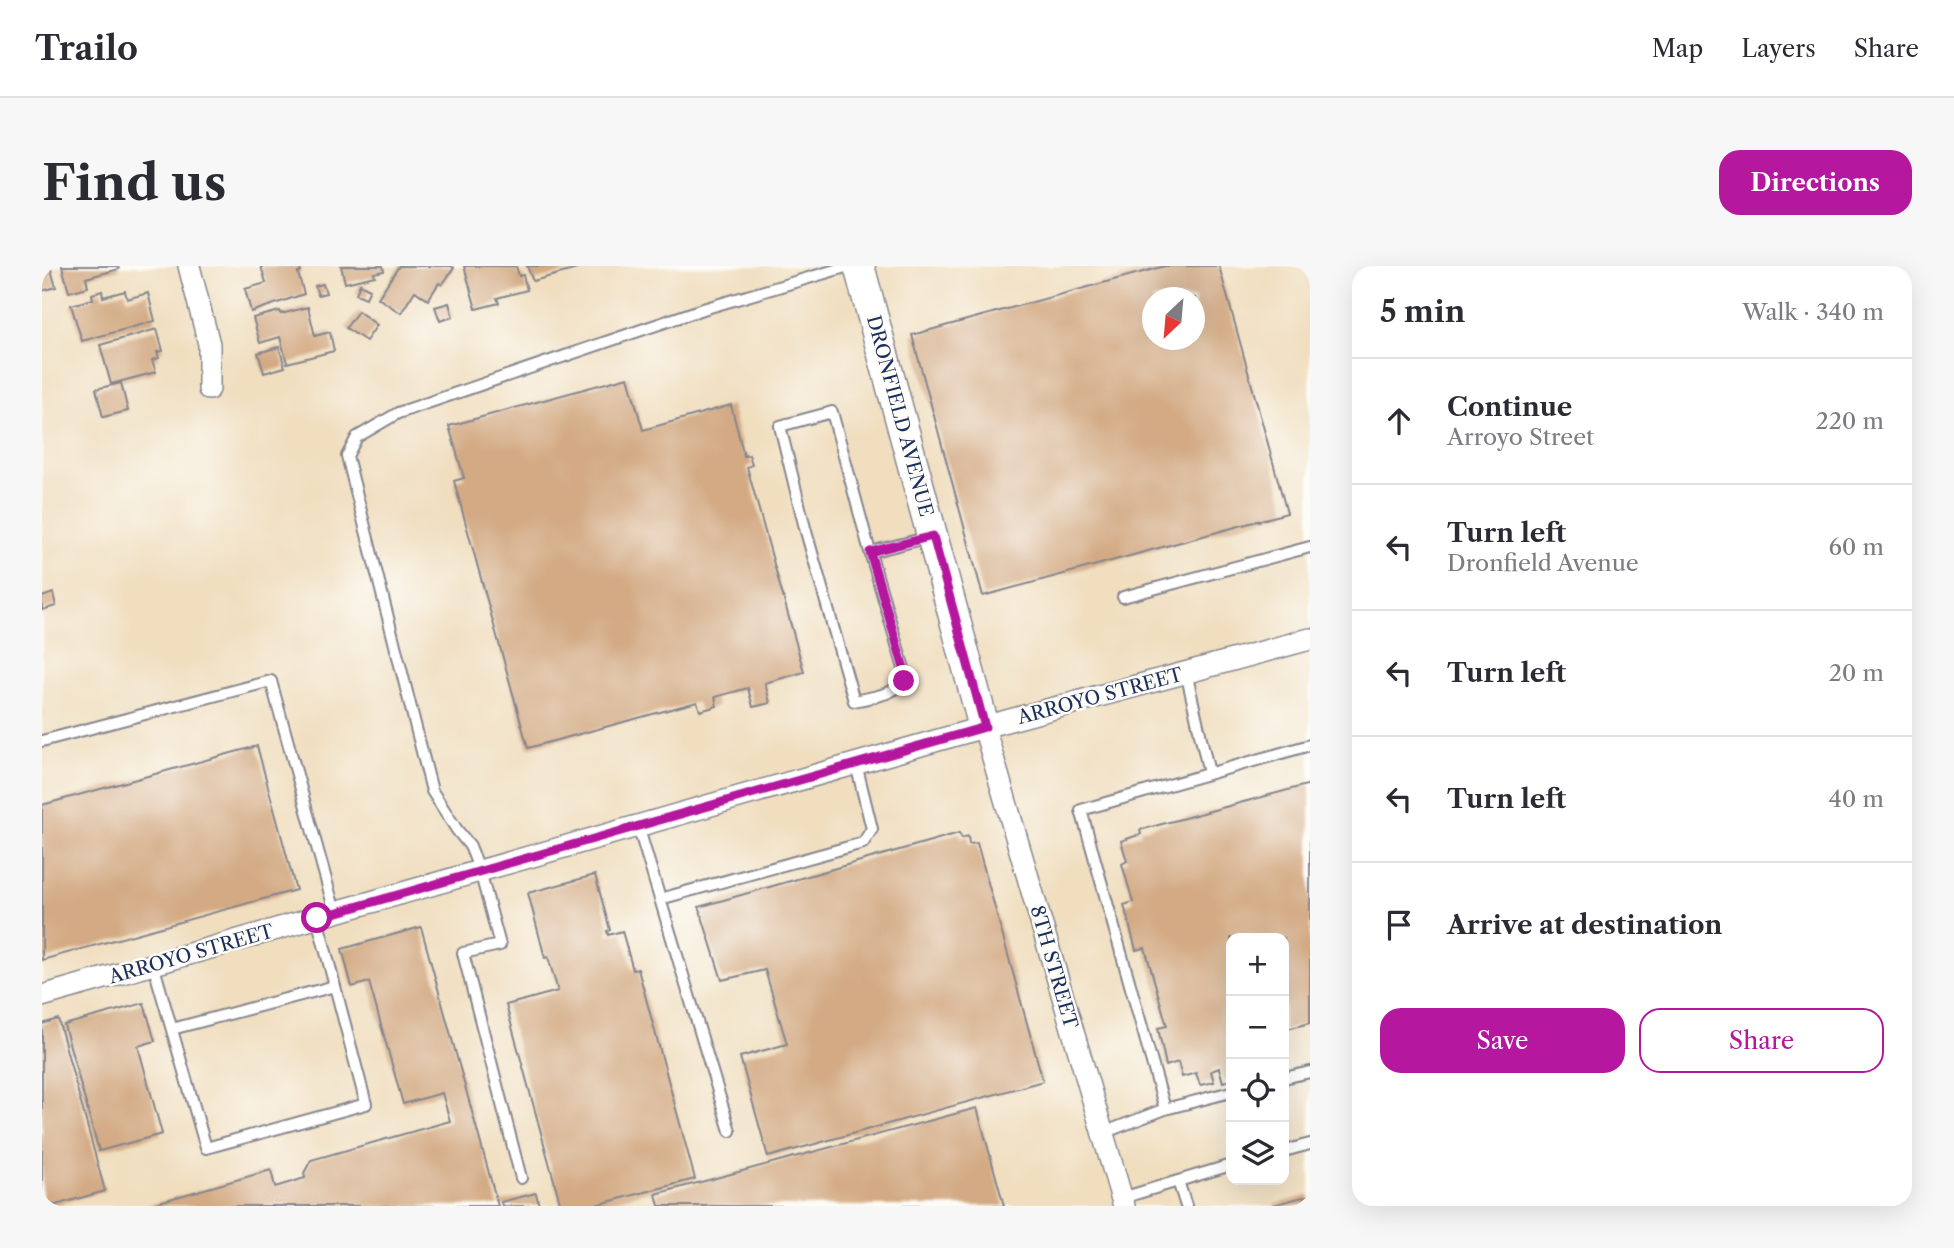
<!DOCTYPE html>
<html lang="en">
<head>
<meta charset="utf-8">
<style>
  :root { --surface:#fff; --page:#f7f7f7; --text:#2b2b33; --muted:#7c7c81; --line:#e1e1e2; --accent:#b5179e }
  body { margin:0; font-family:"Libre Caslon Text",serif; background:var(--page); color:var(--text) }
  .controls { position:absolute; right:21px; bottom:21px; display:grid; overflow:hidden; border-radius:14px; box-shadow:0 7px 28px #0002 }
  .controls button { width:63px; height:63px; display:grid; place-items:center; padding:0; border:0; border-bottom:2px solid var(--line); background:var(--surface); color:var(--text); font:35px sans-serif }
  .compass { position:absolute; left:1100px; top:21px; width:63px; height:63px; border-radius:50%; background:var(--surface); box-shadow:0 7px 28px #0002; rotate:206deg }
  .stop { position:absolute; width:21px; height:21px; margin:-16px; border:5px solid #b5179e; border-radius:50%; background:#fff }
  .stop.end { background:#b5179e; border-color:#fff; box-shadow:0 2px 7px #0008 }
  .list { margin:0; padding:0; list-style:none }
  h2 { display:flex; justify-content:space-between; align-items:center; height:91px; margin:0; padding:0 28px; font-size:30px }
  h2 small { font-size:23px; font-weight:400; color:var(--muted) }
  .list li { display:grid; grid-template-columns:46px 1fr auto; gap:21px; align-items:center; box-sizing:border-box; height:126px; padding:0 28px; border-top:2px solid var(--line) }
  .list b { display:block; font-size:26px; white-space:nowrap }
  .list p { margin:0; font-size:23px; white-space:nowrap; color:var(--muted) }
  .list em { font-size:23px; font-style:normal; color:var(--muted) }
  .actions { display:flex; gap:14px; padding:21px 28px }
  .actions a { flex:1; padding:16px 0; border:2px solid var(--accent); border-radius:21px; text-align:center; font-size:24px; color:var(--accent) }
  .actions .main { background:var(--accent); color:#fff }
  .icon { flex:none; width:38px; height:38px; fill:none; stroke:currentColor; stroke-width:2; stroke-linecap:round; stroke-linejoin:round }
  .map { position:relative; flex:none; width:1268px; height:940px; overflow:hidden; border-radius:21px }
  header { display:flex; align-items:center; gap:42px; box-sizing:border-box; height:98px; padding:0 35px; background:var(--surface); border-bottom:2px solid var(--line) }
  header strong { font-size:33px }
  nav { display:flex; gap:38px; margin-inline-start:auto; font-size:24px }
  .intro { display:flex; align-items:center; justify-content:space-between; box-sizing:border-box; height:168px; padding:0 42px }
  h1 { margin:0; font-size:49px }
  .button { padding:18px 32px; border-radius:21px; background:var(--accent); color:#fff; font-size:24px; font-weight:700 }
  main { display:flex; gap:42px; padding:0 42px }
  aside { flex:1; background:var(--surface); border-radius:21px; box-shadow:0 7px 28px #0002 }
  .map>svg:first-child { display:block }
  .building { fill:#d3aa84; fill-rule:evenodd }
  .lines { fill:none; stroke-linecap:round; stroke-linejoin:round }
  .lane-casing { stroke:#86868e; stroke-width:14 }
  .street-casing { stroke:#86868e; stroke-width:24 }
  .secondary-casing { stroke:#86868e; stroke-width:33 }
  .lane { stroke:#fff; stroke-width:10 }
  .street { stroke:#fff; stroke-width:21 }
  .secondary { stroke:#fff; stroke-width:30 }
  .route { stroke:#b5179e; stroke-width:9 }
  .labels { text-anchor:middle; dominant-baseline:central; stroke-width:5; stroke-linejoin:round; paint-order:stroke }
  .street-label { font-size:19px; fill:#1b2f5e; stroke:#fdfcf7 }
</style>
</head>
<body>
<header>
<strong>Trailo</strong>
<nav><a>Map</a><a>Layers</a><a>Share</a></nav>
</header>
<div class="intro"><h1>Find us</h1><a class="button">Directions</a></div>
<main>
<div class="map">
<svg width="1268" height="940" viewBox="0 0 1268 940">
  <rect width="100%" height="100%" fill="#fdfcf7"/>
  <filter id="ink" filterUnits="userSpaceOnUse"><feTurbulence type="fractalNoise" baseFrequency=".0143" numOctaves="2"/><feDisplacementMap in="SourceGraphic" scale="14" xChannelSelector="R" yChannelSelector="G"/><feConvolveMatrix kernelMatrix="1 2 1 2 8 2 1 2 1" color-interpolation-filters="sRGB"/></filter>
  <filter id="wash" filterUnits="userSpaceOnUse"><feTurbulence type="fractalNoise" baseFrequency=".00686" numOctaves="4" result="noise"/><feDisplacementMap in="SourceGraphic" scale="28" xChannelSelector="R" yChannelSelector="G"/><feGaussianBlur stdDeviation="1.57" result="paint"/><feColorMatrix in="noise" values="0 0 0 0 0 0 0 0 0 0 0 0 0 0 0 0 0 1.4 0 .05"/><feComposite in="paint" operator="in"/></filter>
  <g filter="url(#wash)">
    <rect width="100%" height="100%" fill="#f0debf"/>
    <g id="blocks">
      <path class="building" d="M0,0h8l6,21 -14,4z
        M20,0h56l1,3 -33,9 2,9 -19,5z
        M219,0h38l2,6 -3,1 6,21 -53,18 -6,-23 21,-6z
        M299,0h42l1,5 -10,2 1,3 -30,7z
        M357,0h52l3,2 -12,17 -3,-2 -11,17 -13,-9 -14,22 -23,-15z
        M422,0h52l3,10 4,-1 4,15 -30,8 2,5 -23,6z
        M485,0h49l1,3 -44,12z
        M1123,0h54l68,247 -304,83 -71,-261zM1111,32h42v42h-42z
        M281,18l3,9 -8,2 -3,-9z
        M318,18l10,5 -4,9 -10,-4z
        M60,25l1,6 22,-6 2,8 21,-6 7,28 -73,20 -11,-36 22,-6 -1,-5z
        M407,37l4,14 -13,4 -5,-14z
        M266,41l7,29 15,-4 4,19 -47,12 -7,-26 -20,6 -7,-25 27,-7 1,3z
        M316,45l19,14 -11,16 -20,-13z
        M115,63l6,22 -6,1 2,6 -7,2 4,12 -45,12 -11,-39z
        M237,81l6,20 -21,6 -6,-20z
        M586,111l15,53 88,-25 13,51 5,-1 3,10 -5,2 57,205 -39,11 5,20 -17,4 -5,-19 -33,9 2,9 -17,5 -3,-9 -169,46 -74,-267 10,-3 -15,-52z
        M79,117l7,28 -25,6 -7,-28z
        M11,327l3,13 -14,4v-13z
        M215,480l39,144 -254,70v-155z
        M1268,518v239l-26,7v-92h-53v142l-8,2 -4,-14 -8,3 3,11 -14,3 -4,-12 -14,4 -4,-15 -12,4 -8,-38 9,-2 -22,-78 -9,2 -12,-45 9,-3 -11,-38 5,-3 -6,-20 20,-7 -1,-4z
        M917,567l3,5 6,-2 1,8 8,-1 66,238 -275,76 -28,-100 47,-13 -22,-74 -43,10 -23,-73z
        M553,609l15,55 -3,1 1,4 14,-4 11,39 5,-1 57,210 -103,27h-31l-55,-201 52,-14 -10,-34 -3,1 -17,-65z
        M379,661l77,279h-353l126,-36 4,17 30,-9 -1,-5 7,-13 139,-39 -8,-28 -39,11 -34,-122 -17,5 -10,-38z
        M102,737l11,38 -17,5 24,88 -63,17 -35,-126z
        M16,753l47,172 -53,15h-10v-182z
        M935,842l27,98h-345l-3,-12z
        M494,927l3,13h-37l-1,-4z
        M1268,929v11h-37v-1z"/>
    </g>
  </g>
  <g filter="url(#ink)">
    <use href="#blocks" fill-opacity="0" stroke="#86868e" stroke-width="2"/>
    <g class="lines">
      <defs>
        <path id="lane" d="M790,146l38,140 35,120c-4,24 -31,24 -51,29l-49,-173 -25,-102z
          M828,286l60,-15
          M1081,331l187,-50
          M1144,406l23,101
          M0,475l229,-60 64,231
          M596,560l92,305
          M618,633l203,-56 9,-14 -16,-65
          M111,698l53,184 160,-44 -49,-186
          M130,763l163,-43
          M1242,812l26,-6
          M1189,826l-66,17 -84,-299 229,-65
          M1061,867l62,-24
          M1242,885l26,-7
          M479,912l-58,-225 37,-8 -20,-74 -10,-25 -13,-16 -25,-39 -85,-335 10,-19 41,-24 305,-104 146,-43
          M1136,915l8,25
          M1080,932l109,-33"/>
        <path id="street" d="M147,0l20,78v45
          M942,461l140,479
          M0,730l942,-269 326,-88"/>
        <path id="secondary" d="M817,0l125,461"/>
      </defs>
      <use href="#lane" class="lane-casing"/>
      <use href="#street" class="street-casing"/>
      <use href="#secondary" class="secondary-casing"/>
      <use href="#lane" class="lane"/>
      <use href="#street" class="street"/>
      <use href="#secondary" class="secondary"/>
    </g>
  </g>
  <g class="lines" filter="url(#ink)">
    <path class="route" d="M275,652l668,-191 -52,-191 -63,16 35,120 -1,9"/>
  </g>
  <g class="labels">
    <g class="street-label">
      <text transform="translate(858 150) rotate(75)">DRONFIELD AVENUE</text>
      <text transform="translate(1058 430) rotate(-15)">ARROYO STREET</text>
      <text transform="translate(149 688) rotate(-16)">ARROYO STREET</text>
      <text transform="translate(1012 701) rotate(74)">8TH STREET</text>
    </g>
  </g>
</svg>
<div class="controls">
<button>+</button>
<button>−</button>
<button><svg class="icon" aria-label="locate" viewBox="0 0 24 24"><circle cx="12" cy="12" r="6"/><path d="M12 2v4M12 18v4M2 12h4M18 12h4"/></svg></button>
<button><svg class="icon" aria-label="layers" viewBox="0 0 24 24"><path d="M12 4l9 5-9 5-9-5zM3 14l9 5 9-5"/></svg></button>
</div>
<svg class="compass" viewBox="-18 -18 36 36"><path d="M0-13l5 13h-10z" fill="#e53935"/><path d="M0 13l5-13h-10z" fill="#7c7c81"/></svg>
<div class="stop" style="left:275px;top:652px"></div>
<div class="stop end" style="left:862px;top:415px"></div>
</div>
<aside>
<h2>5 min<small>Walk · 340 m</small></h2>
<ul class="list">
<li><svg class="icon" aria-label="ahead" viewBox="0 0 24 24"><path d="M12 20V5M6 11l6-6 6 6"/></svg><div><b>Continue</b><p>Arroyo Street</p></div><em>220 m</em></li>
<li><svg class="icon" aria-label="left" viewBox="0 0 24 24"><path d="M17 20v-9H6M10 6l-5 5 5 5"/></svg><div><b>Turn left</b><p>Dronfield Avenue</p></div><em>60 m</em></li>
<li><svg class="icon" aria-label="left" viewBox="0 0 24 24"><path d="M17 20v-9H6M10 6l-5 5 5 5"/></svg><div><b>Turn left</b></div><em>20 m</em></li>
<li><svg class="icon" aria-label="left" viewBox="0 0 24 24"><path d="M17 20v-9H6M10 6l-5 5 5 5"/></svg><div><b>Turn left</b></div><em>40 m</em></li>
<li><svg class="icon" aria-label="arrive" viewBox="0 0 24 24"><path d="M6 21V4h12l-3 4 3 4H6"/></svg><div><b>Arrive at destination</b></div></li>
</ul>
<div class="actions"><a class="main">Save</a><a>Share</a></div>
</aside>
</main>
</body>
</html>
